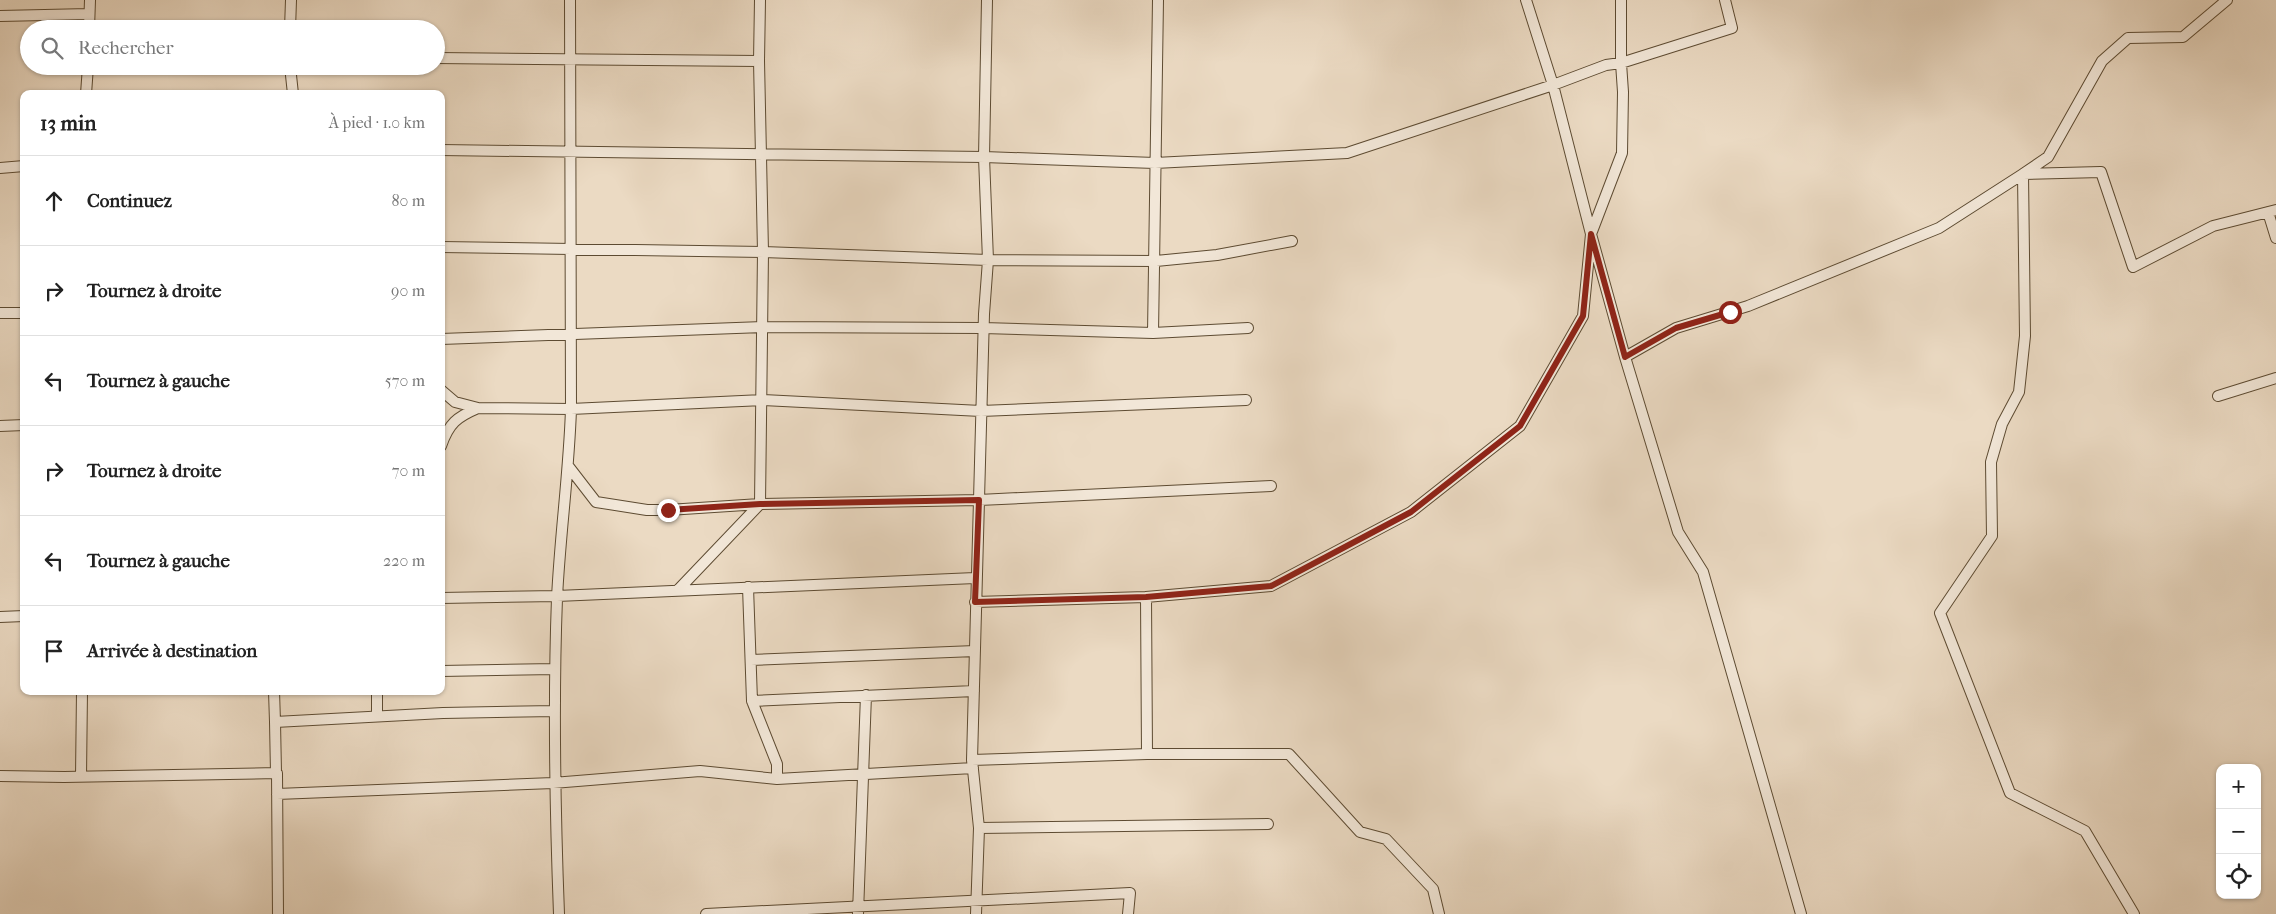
<!DOCTYPE html>
<html lang="fr">
<head>
<meta charset="utf-8">
<style>
  :root { --surface:#fff; --page:#f2f2f2; --text:#222; --muted:#767676; --line:#e0e0e0 }
  body { margin:0; font-family:"IM FELL French Canon",serif; background:var(--page); color:var(--text) }
  .controls { position:absolute; right:15px; bottom:15px; display:grid; overflow:hidden; border-radius:10px; box-shadow:0 1px 4px #0004 }
  .controls button { width:45px; height:45px; display:grid; place-items:center; padding:0; border:0; border-bottom:1px solid var(--line); background:var(--surface); color:var(--text); font:25px sans-serif }
  .stop { position:absolute; width:15px; height:15px; margin:-11px; border:4px solid #8f2418; border-radius:50%; background:#fff }
  .stop.end { background:#8f2418; border-color:#fff; box-shadow:0 1px 5px #0008 }
  .list { margin:0; padding:0; list-style:none }
  h2 { display:flex; justify-content:space-between; align-items:center; height:65px; margin:0; padding:0 20px; font-size:21px }
  h2 small { font-size:16px; font-weight:400; color:var(--muted) }
  .list li { display:grid; grid-template-columns:32px 1fr auto; gap:15px; align-items:center; box-sizing:border-box; height:90px; padding:0 20px; border-top:1px solid var(--line) }
  .list b { display:block; font-size:19px; white-space:nowrap }
  .list em { font-size:16px; font-style:normal; color:var(--muted) }
  .icon { flex:none; width:28px; height:28px; fill:none; stroke:currentColor; stroke-width:2; stroke-linecap:round; stroke-linejoin:round }
  .map { position:relative; flex:none; width:2276px; height:914px; overflow:hidden }
  .search { position:absolute; background:var(--surface); box-shadow:0 1px 4px #0004; left:20px; top:20px; width:425px; height:55px; display:flex; align-items:center; gap:12px; box-sizing:border-box; padding:0 18px; border-radius:28px; color:var(--muted); font-size:19px }
  .panel { position:absolute; background:var(--surface); box-shadow:0 1px 4px #0004; left:20px; top:90px; width:425px; height:605px; border-radius:10px }
  .map>svg:first-child { display:block }
  .lines { fill:none; stroke-linecap:round; stroke-linejoin:round }
  .street-casing { stroke:#5d4b32; stroke-width:12 }
  .street { stroke:#f2e7d8; stroke-width:10 }
  .route { stroke:#8f2418; stroke-width:6 }
</style>
</head>
<body>
<div class="map">
<svg width="2276" height="914" viewBox="0 0 2276 914">
  <rect width="100%" height="100%" fill="#ebdac3"/>
  <filter id="stains"><feTurbulence type="fractalNoise" baseFrequency=".004" numOctaves="4"/><feColorMatrix values="0 0 0 0 .2 0 0 0 0 .09 0 0 0 0 .02 0 0 0 .5 -.17"/></filter>
  <radialGradient id="worn" r=".72"><stop offset=".6" stop-color="#630" stop-opacity="0"/><stop offset="1" stop-color="#630" stop-opacity=".3"/></radialGradient>
  <g class="lines">
    <defs>
      <path id="street" d="M1725,0l7,28 -111,35 2,29 -1,61 -31,81 34,123 53,175 25,40 98,342
        M0,16l89,-2
        M89,29l1,-29
        M290,29l1,-29
        M436,58l323,3
        M290,66l3,28
        M86,94l2,-28
        M441,150l543,7 171,6 192,-10 206,-68 53,-20 15,-2v-63
        M0,168l24,-2
        M2268,212l8,26
        M441,247l322,5 225,8 168,1 61,-6 75,-14
        M0,313h24
        M1153,333l5,-333
        M441,339l322,-12 220,1 170,5 95,-5
        M1625,357l51,-29 72,-22 191,-78 84,-54 78,-2 32,95 80,-41 63,-16
        M441,390l14,12 23,6 93,1 192,-9 218,11 265,-11
        M2218,396l58,-18
        M0,426l24,-1
        M441,446c8,-23 16,-29 37,-38
        M569,467l27,35 51,8h21l92,-6 219,-4 292,-14
        M748,587l4,114 222,-10
        M678,590l82,-86 3,-252 -4,-191 1,-61
        M441,598l116,-2 418,-18
        M975,602l171,-5
        M0,617l24,-1
        M751,660l224,-9
        M441,671l114,-2
        M274,691l1,31
        M752,701l25,63v15
        M377,716v-25
        M1147,754l-1,-157 125,-11 140,-74 109,-86 63,-110 8,-82 -38,-149 -27,-85
        M972,760l175,-6h142l71,78 26,7 47,50 6,25
        M276,773l-1,-51 168,-9 112,-2
        M0,776l64,1 213,-4 1,141
        M81,777l1,-86
        M277,794l276,-11 147,-12 77,8 196,-11
        M979,828l289,-4
        M858,913l8,-218
        M559,914c-4,-105 -6,-210 -2,-316 3,-63 12,-126 14,-189l-1,-409
        M706,914l424,-21 -2,21
        M976,914l3,-86 -7,-68 12,-446 4,-54 -4,-103 3,-157
        M2134,914l-49,-83 -75,-38 -70,-180 52,-77 -1,-74 11,-38 17,-32 6,-56 -2,-162 25,-17 54,-96 26,-23 55,-1 44,-37"/>
    </defs>
    <use href="#street" class="street-casing"/>
    <use href="#street" class="street"/>
  </g>
  <g class="lines">
    <path class="route" d="M668,510l92,-6 219,-4 -4,102 171,-5 125,-11 140,-74 109,-86 63,-110 8,-82 34,123 51,-29 54,-16"/>
  </g>
  <rect width="100%" height="100%" filter="url(#stains)"/>
  <rect width="100%" height="100%" fill="url(#worn)"/>
</svg>
<div class="controls">
<button>+</button>
<button>−</button>
<button><svg class="icon" aria-label="locate" viewBox="0 0 24 24"><circle cx="12" cy="12" r="6"/><path d="M12 2v4M12 18v4M2 12h4M18 12h4"/></svg></button>
</div>
<div class="stop" style="left:1730px;top:312px"></div>
<div class="stop end" style="left:668px;top:510px"></div>
<div class="search"><svg class="icon" aria-label="search" viewBox="0 0 24 24"><circle cx="10" cy="10" r="6"/><path d="M15 15l6 6"/></svg>Rechercher</div>
<section class="panel">
<h2>13 min<small>À pied · 1.0 km</small></h2>
<ul class="list">
<li><svg class="icon" aria-label="ahead" viewBox="0 0 24 24"><path d="M12 20V5M6 11l6-6 6 6"/></svg><div><b>Continuez</b></div><em>80 m</em></li>
<li><svg class="icon" aria-label="right" viewBox="0 0 24 24"><path d="M7 20v-9h11M14 6l5 5-5 5"/></svg><div><b>Tournez à droite</b></div><em>90 m</em></li>
<li><svg class="icon" aria-label="left" viewBox="0 0 24 24"><path d="M17 20v-9H6M10 6l-5 5 5 5"/></svg><div><b>Tournez à gauche</b></div><em>570 m</em></li>
<li><svg class="icon" aria-label="right" viewBox="0 0 24 24"><path d="M7 20v-9h11M14 6l5 5-5 5"/></svg><div><b>Tournez à droite</b></div><em>70 m</em></li>
<li><svg class="icon" aria-label="left" viewBox="0 0 24 24"><path d="M17 20v-9H6M10 6l-5 5 5 5"/></svg><div><b>Tournez à gauche</b></div><em>220 m</em></li>
<li><svg class="icon" aria-label="arrive" viewBox="0 0 24 24"><path d="M6 21V4h12l-3 4 3 4H6"/></svg><div><b>Arrivée à destination</b></div></li>
</ul>
</section>
</div>
</body>
</html>
